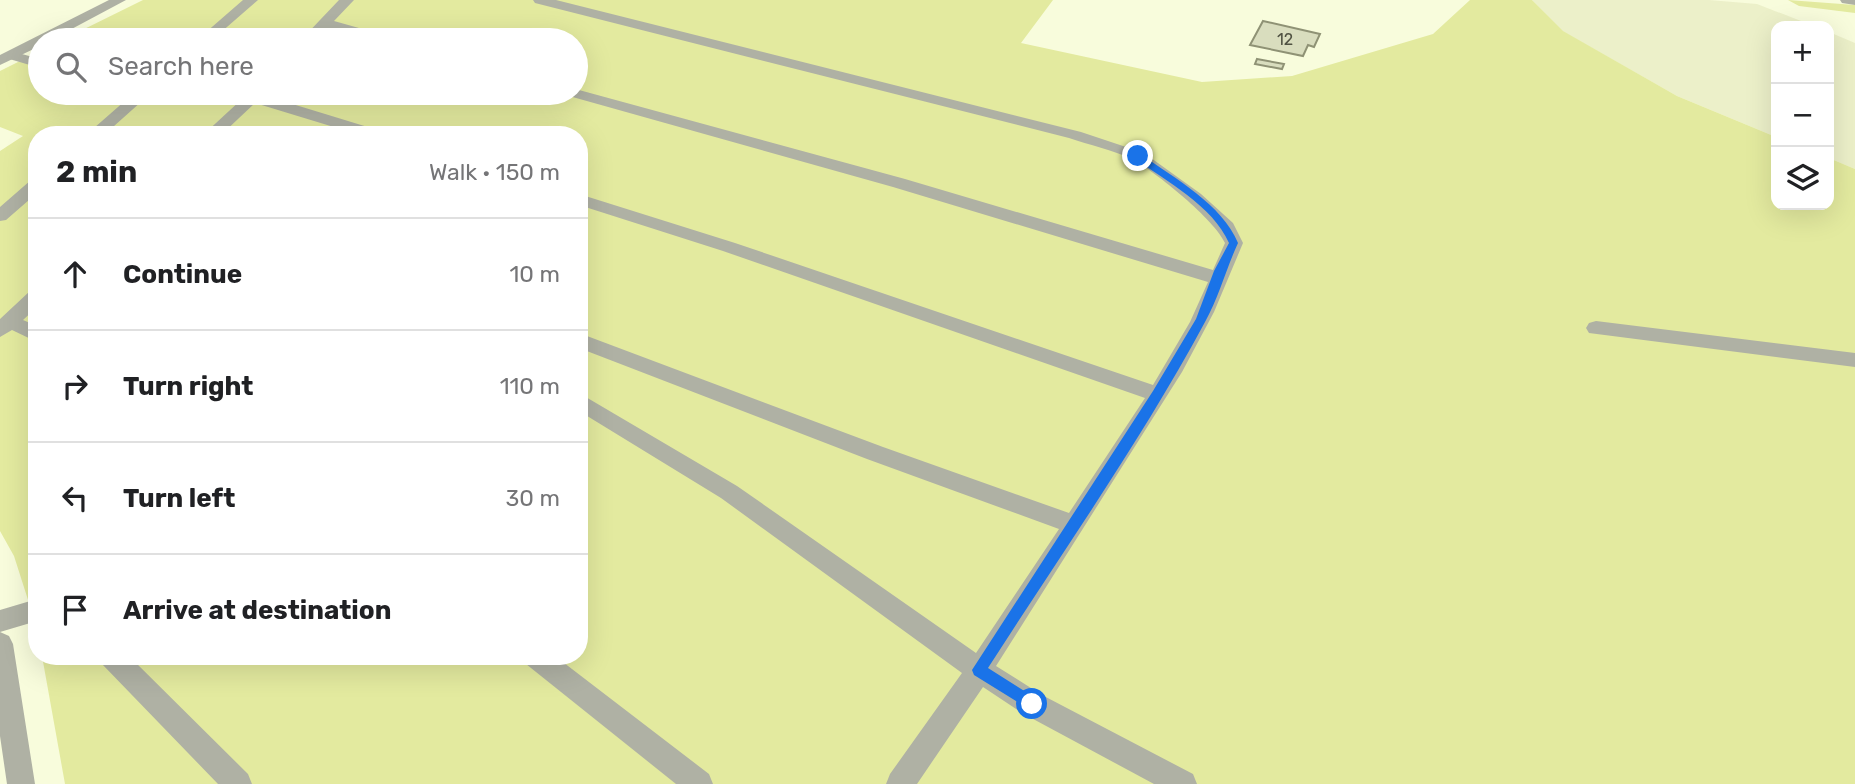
<!DOCTYPE html>
<html lang="en">
<head>
<meta charset="utf-8">
<style>
  :root { --surface:#fff; --page:#f2f2f2; --text:#202124; --muted:#757577; --line:#e0e0e0 }
  body { margin:0; font-family:Rubik,sans-serif; background:var(--page); color:var(--text) }
  .controls { position:absolute; right:21px; top:21px; display:grid; overflow:hidden; border-radius:14px; box-shadow:0 7px 28px #0002 }
  .controls button { width:63px; height:63px; display:grid; place-items:center; padding:0; border:0; border-bottom:2px solid var(--line); background:var(--surface); color:var(--text); font:35px sans-serif }
  .stop { position:absolute; width:21px; height:21px; margin:-16px; border:5px solid #1a73e8; border-radius:50%; background:#fff }
  .stop.end { background:#1a73e8; border-color:#fff; box-shadow:0 2px 7px #0008 }
  .list { margin:0; padding:0; list-style:none }
  h2 { display:flex; justify-content:space-between; align-items:center; height:91px; margin:0; padding:0 28px; font-size:30px }
  h2 small { font-size:23px; font-weight:400; color:var(--muted) }
  .list li { display:grid; grid-template-columns:46px 1fr auto; gap:21px; align-items:center; box-sizing:border-box; height:112px; padding:0 28px; border-top:2px solid var(--line) }
  .list b { display:block; font-size:26px; white-space:nowrap }
  .list em { font-size:23px; font-style:normal; color:var(--muted) }
  .icon { flex:none; width:38px; height:38px; fill:none; stroke:currentColor; stroke-width:2; stroke-linecap:round; stroke-linejoin:round }
  .map { position:relative; flex:none; width:1855px; height:784px; overflow:hidden }
  .search { position:absolute; background:var(--surface); box-shadow:0 7px 28px #0002; left:28px; top:28px; width:560px; height:77px; display:flex; align-items:center; gap:18px; box-sizing:border-box; padding:0 24px; border-radius:38px; color:var(--muted); font-size:26px }
  .panel { position:absolute; background:var(--surface); box-shadow:0 7px 28px #0002; left:28px; top:126px; width:560px; height:539px; border-radius:28px }
  .map>svg:first-child { display:block }
  .built { fill:#ecf0c9 }
  .green { fill:#e3ea9f }
  .building { fill:#d9ddbe; stroke:#8f9275; stroke-width:2 }
  .lines { fill:none; stroke-linecap:round; stroke-linejoin:round }
  .service { fill:#afb1a4; fill-rule:evenodd }
  .minor { fill:#afb1a4; fill-rule:evenodd }
  .tertiary { fill:#afb1a4; fill-rule:evenodd }
  .route { fill:#1a73e8 }
  .labels { text-anchor:middle; dominant-baseline:central; stroke-width:6; stroke-linejoin:round; paint-order:stroke }
  .far-number-label { font-size:16px; fill:#505242 }
</style>
</head>
<body>
<div class="map">
<svg width="1855" height="784" viewBox="0 0 1855 784">
  <rect width="100%" height="100%" fill="#f8fcdc"/>
  <path class="built" d="M1532,0h177l48,4 57,22h-38v111l-99,-41 -115,-65z
    M1829,32l26,11v126l-26,-11z"/>
  <path class="green" d="M143,0h910l-32,43 181,39 90,-6 141,-42 37,-34h62l31,31 114,65 99,41v68h53v-47l26,11v615h-1790l-23,-128h537v-521h-542v493l-23,-72 -14,-25v-380l23,-15 -23,-9v-56l40,-20v42h536v-53h-514z
    M1788,0l67,5v8l-56,-7z"/>
  <path class="building" d="M1263,21l57,13 -6,13 -6,-2 -5,11 -53,-11z
    M1257,59l27,5 -2,5 -27,-5z"/>
  <g class="lines">
    <path class="service" d="M243,0h15l-46,40h-15z
      M339,0h15l-20,21 57,16 2,3h-22l-44,-12 -11,12h-15z
      M533,0h23l525,132 63,21 57,41 32,29 10,20 -29,69 -32,60 -186,294 46,29 151,79 4,10h-43l-132,-71 -39,-26 -66,97h-31l4,-10 72,-101 -241,-175 -142,-87v-18l158,93 239,167 83,-124 -192,-70 -288,-111v-15l304,114 186,66 76,-115 -422,-147 -144,-46v-11l156,49 418,142 37,-63 18,-40 -315,-95 -324,-91 -3,-3 13,-3 326,89 308,91 12,-27c-10,-23 -69,-71 -93,-84 -19,-9 -43,-14 -63,-21l-534,-135z
      M11,51l29,8v9l-34,-10 -2,-3z
      M134,93h17l-47,42h-18z
      M232,93h32l-1,2 121,37 2,3h-26l-105,-32 -34,32h-18l39,-36z
      M37,179v14l-31,27 -6,1v-14l31,-27z
      M37,290v17l-14,13 14,6v16l-25,-12 -12,7v-18l30,-28z
      M1596,321l259,32v14l-266,-34 -3,-5 3,-5z
      M37,599v22l-37,11v-22z
      M98,656h31l119,118 4,10h-34l-116,-120z
      M522,656h33l154,118 4,10h-37l-150,-120z"/>
    <path class="minor" d="M109,0h17l-75,40h-11v6l-40,19v-10z
      M0,632l9,4 4,8 22,140h-28l-7,-48z"/>
    <path class="tertiary" d="M1840,0h15v5l-13,-2z"/>
  </g>
  <path class="route" d="M1134,154h7c34,25 81,50 97,89 -12,26 -19,54 -33,79 -64,119 -144,232 -217,346l49,31 2,5 -2,5 -5,2 -58,-36 -2,-5 181,-279 43,-72 18,-48 15,-28c-16,-37 -63,-62 -95,-85z"/>
  <g class="labels">
    <g class="far-number-label">
      <text x="1285" y="39">12</text>
    </g>
  </g>
</svg>
<div class="controls">
<button>+</button>
<button>−</button>
<button><svg class="icon" aria-label="layers" viewBox="0 0 24 24"><path d="M12 4l9 5-9 5-9-5zM3 14l9 5 9-5"/></svg></button>
</div>
<div class="stop" style="left:1032px;top:704px"></div>
<div class="stop end" style="left:1138px;top:156px"></div>
<div class="search"><svg class="icon" aria-label="search" viewBox="0 0 24 24"><circle cx="10" cy="10" r="6"/><path d="M15 15l6 6"/></svg>Search here</div>
<section class="panel">
<h2>2 min<small>Walk · 150 m</small></h2>
<ul class="list">
<li><svg class="icon" aria-label="ahead" viewBox="0 0 24 24"><path d="M12 20V5M6 11l6-6 6 6"/></svg><div><b>Continue</b></div><em>10 m</em></li>
<li><svg class="icon" aria-label="right" viewBox="0 0 24 24"><path d="M7 20v-9h11M14 6l5 5-5 5"/></svg><div><b>Turn right</b></div><em>110 m</em></li>
<li><svg class="icon" aria-label="left" viewBox="0 0 24 24"><path d="M17 20v-9H6M10 6l-5 5 5 5"/></svg><div><b>Turn left</b></div><em>30 m</em></li>
<li><svg class="icon" aria-label="arrive" viewBox="0 0 24 24"><path d="M6 21V4h12l-3 4 3 4H6"/></svg><div><b>Arrive at destination</b></div></li>
</ul>
</section>
</div>
</body>
</html>
